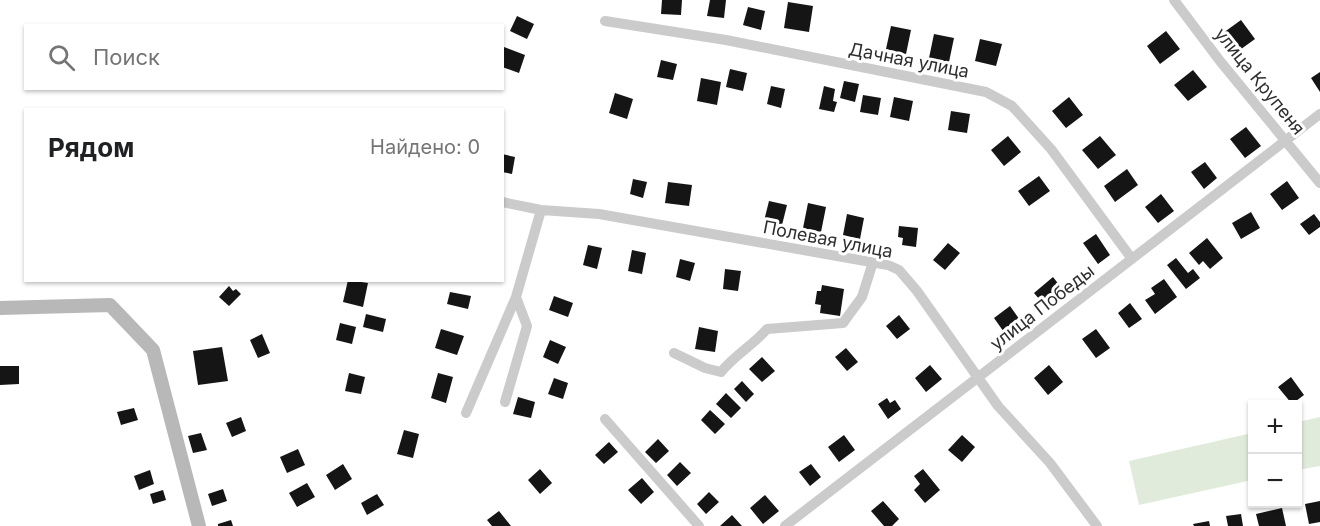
<!DOCTYPE html>
<html lang="ru">
<head>
<meta charset="utf-8">
<style>
  :root { --surface:#fff; --page:#f6f6f6; --text:#202124; --muted:#757577; --line:#e0e0e0 }
  body { margin:0; font-family:Inter,sans-serif; background:var(--page); color:var(--text) }
  .controls { position:absolute; right:18px; bottom:18px; display:grid; overflow:hidden; border-radius:0px; box-shadow:0 2px 4px #0004 }
  .controls button { width:54px; height:54px; display:grid; place-items:center; padding:0; border:0; border-bottom:2px solid var(--line); background:var(--surface); color:var(--text); font:30px sans-serif }
  .list { margin:0; padding:0; list-style:none }
  h2 { display:flex; justify-content:space-between; align-items:center; height:78px; margin:0; padding:0 24px; font-size:26px }
  h2 small { font-size:20px; font-weight:400; color:var(--muted) }
  .icon { flex:none; width:33px; height:33px; fill:none; stroke:currentColor; stroke-width:2; stroke-linecap:round; stroke-linejoin:round }
  .map { position:relative; flex:none; width:1320px; height:526px; overflow:hidden }
  .search { position:absolute; background:var(--surface); box-shadow:0 2px 4px #0004; left:24px; top:24px; width:480px; height:66px; display:flex; align-items:center; gap:15px; box-sizing:border-box; padding:0 21px; border-radius:0px; color:var(--muted); font-size:22px }
  .panel { position:absolute; background:var(--surface); box-shadow:0 2px 4px #0004; left:24px; top:108px; width:480px; height:174px; border-radius:0px }
  .map>svg:first-child { display:block }
  .green { fill:#e1ebdb }
  .building { fill:#151515 }
  .lines { fill:none; stroke-linecap:round; stroke-linejoin:round }
  .street { stroke:#cbcbcb; stroke-width:10 }
  .secondary { stroke:#b8b8b8; stroke-width:14 }
  .labels { text-anchor:middle; dominant-baseline:central; stroke-width:6; stroke-linejoin:round; paint-order:stroke }
  .street-label { font-size:18px; fill:#2e2e2e; stroke:#fff }
</style>
</head>
<body>
<div class="map">
<svg width="1320" height="526" viewBox="0 0 1320 526">
  <rect width="100%" height="100%" fill="#fff"/>
  <path class="green" d="M1320,417v49l-22,4v-48z
    M1252,433v47l-113,25 -10,-44z"/>
  <path class="building" d="M662,0h20l-1,15 -20,-1z
    M710,0h16l-2,18 -17,-2z
    M788,2l25,4 -4,26 -25,-4z
    M748,7l17,4 -4,19 -18,-5z
    M517,16l17,8 -7,15 -17,-8z
    M1241,20l14,19 -18,13 -14,-19z
    M891,26l20,4 -5,24 -20,-5z
    M1166,31l14,18 -20,15 -13,-18z
    M934,34l20,4 -5,24 -20,-4z
    M980,39l22,5 -6,22 -21,-5z
    M504,47l21,8 -6,18 -17,-6z
    M661,60l16,4 -4,16 -16,-3z
    M730,69l17,4 -4,18 -17,-4z
    M1193,70l14,17 -19,14 -14,-16z
    M1320,72v20l-9,-14z
    M701,78l20,4 -4,23 -20,-4z
    M844,81l15,3 -4,18 -15,-4z
    M771,86l14,3 -4,19 -14,-4z
    M824,86l11,3 -2,12 4,1 -3,10 -15,-3z
    M615,93l18,6 -6,20 -18,-6z
    M863,95l18,3 -3,17 -18,-3z
    M894,97l19,4 -4,20 -19,-4z
    M1069,97l14,18 -17,13 -14,-17z
    M951,111l19,3 -3,19 -19,-3z
    M1246,127l15,19 -16,12 -15,-19z
    M1008,136l13,16 -17,14 -13,-16z
    M1100,136l16,19 -18,14 -16,-19z
    M502,154l13,3 -3,17 -10,-2z
    M1205,162l12,16 -13,11 -13,-17z
    M1127,169l11,16 -23,17 -11,-16z
    M1039,176l11,15 -21,15 -11,-15z
    M633,179l14,3 -4,16 -13,-4z
    M1287,181l12,17 -17,12 -12,-16z
    M668,182l24,3 -3,21 -24,-3z
    M1161,194l13,17 -16,12 -13,-16z
    M769,201l18,4 -5,20 -18,-4z
    M808,203l18,4 -5,25 -18,-4z
    M1251,212l9,16 -19,11 -9,-16z
    M847,214l17,4 -4,21 -17,-4z
    M1314,214l6,8v5l-11,8 -9,-11z
    M899,226l19,2 -2,19 -14,-2 1,-7 -5,-1z
    M1096,234l14,21 -12,9 -15,-21z
    M1207,238l16,20 -13,11 -7,-8 -4,4 -10,-12z
    M948,243l12,10 -15,17 -12,-10z
    M588,245l14,3 -5,21 -14,-4z
    M632,250l14,3 -4,21 -14,-3z
    M1176,258l12,15 5,-4 7,9 -14,11 -19,-24z
    M680,259l15,4 -5,18 -14,-4z
    M725,269l16,2 -3,20 -15,-2z
    M1053,277l11,14 -19,15 -11,-13z
    M1164,279l13,18 -22,17 -10,-14 10,-6 -4,-6z
    M348,280l20,3 -5,24 -20,-5z
    M822,285l22,4 -4,27 -20,-3 1,-8 -6,-1 2,-13h4z
    M229,286l4,5 3,-2 5,5 -12,12 -10,-9z
    M450,292l21,4 -3,13 -21,-5z
    M554,296l19,7 -5,14 -19,-7z
    M1130,303l12,16 -13,9 -11,-15z
    M1010,306l12,17 -16,12 -12,-17z
    M366,314l20,5 -3,13 -20,-5z
    M899,315l11,14 -13,10 -11,-13z
    M340,323l16,4 -4,17 -16,-4z
    M699,327l19,4 -3,21 -20,-3z
    M441,329l23,7 -7,19 -22,-7z
    M1096,329l14,19 -14,10 -14,-19z
    M262,334l8,19 -12,5 -8,-18z
    M550,340l16,7 -8,17 -15,-7z
    M222,347l6,34 -30,4 -5,-34z
    M846,348l12,14 -11,9 -12,-14z
    M762,357l13,14 -13,11 -13,-13z
    M930,365l12,14 -16,13 -11,-14z
    M1049,365l14,17 -15,13 -14,-17z
    M0,366h19v18l-19,1z
    M349,373l16,4 -4,17 -16,-3z
    M438,373l15,4 -7,26 -15,-5z
    M1291,377l13,18 -12,9 -14,-17z
    M554,378l14,5 -5,16 -15,-5z
    M742,381l12,13 -8,8 -12,-13z
    M726,393l15,15 -10,10 -15,-14z
    M518,397l17,5 -4,16 -18,-4z
    M887,398l3,5 5,-3 6,9 -13,10 -10,-15z
    M134,408l4,12 -17,5 -4,-13z
    M710,410l15,14 -10,10 -14,-14z
    M241,417l5,14 -14,6 -6,-14z
    M404,430l15,4 -6,24 -16,-4z
    M201,433l6,17 -14,3 -5,-17z
    M844,435l11,15 -16,12 -11,-15z
    M962,435l13,12 -13,15 -14,-12z
    M658,439l11,12 -13,12 -11,-11z
    M609,442l9,10 -14,12 -9,-9z
    M298,449l7,16 -18,8 -7,-16z
    M680,462l11,11 -14,13 -10,-11z
    M343,464l9,15 -17,11 -9,-15z
    M811,464l10,13 -11,9 -11,-14z
    M540,469l12,14 -12,11 -12,-14z
    M923,469l17,21 -15,13 -11,-13 6,-6 -6,-8z
    M150,470l4,14 -15,6 -5,-14z
    M642,478l12,14 -13,12 -13,-14z
    M307,483l8,14 -18,10 -8,-14z
    M223,489l4,12 -15,5 -4,-12z
    M163,490l3,10 -13,4 -3,-10z
    M709,492l10,10 -13,12 -9,-10z
    M377,494l7,11 -17,10 -6,-12z
    M765,495l14,16 -16,13 -13,-16z
    M883,501l16,18 -7,7h-8l-13,-15z
    M1320,501v21l-11,2 -4,-20z
    M1282,508l4,18h-27l-3,-12z
    M499,511l12,15h-19l-5,-6z
    M1241,514l2,12h-15l-2,-10z
    M732,515l10,11h-22z
    M231,520l2,6h-15v-2z
    M1209,521l1,5h-16l-1,-2z"/>
  <g class="lines">
    <path class="street" d="M1174,0l46,61 100,122
      M605,21l121,19 260,52 26,14 39,43 81,110
      M502,202l39,8 58,4 289,51 11,5 18,21 81,115 52,57 47,63
      M674,353l31,15 16,4c14,-17 31,-26 46,-43l76,-6 19,-26 11,-35
      M505,402l22,-76 -11,-29
      M466,413l50,-116 25,-87
      M605,419l94,107
      M785,526l535,-412"/>
    <path class="secondary" d="M0,308l110,-3 43,45 46,176"/>
  </g>
  <g class="labels">
    <g class="street-label">
      <text transform="translate(909 60) rotate(11)">Дачная улица</text>
      <text transform="translate(1260 81) rotate(51)">улица Крупеня</text>
      <text transform="translate(828 239) rotate(11)">Полевая улица</text>
      <text transform="translate(1042 307) rotate(-38)">улица Победы</text>
    </g>
  </g>
</svg>
<div class="controls">
<button>+</button>
<button>−</button>
</div>
<div class="search"><svg class="icon" aria-label="search" viewBox="0 0 24 24"><circle cx="10" cy="10" r="6"/><path d="M15 15l6 6"/></svg>Поиск</div>
<section class="panel">
<h2>Рядом<small>Найдено: 0</small></h2>
<ul class="list">
</ul>
</section>
</div>
</body>
</html>
